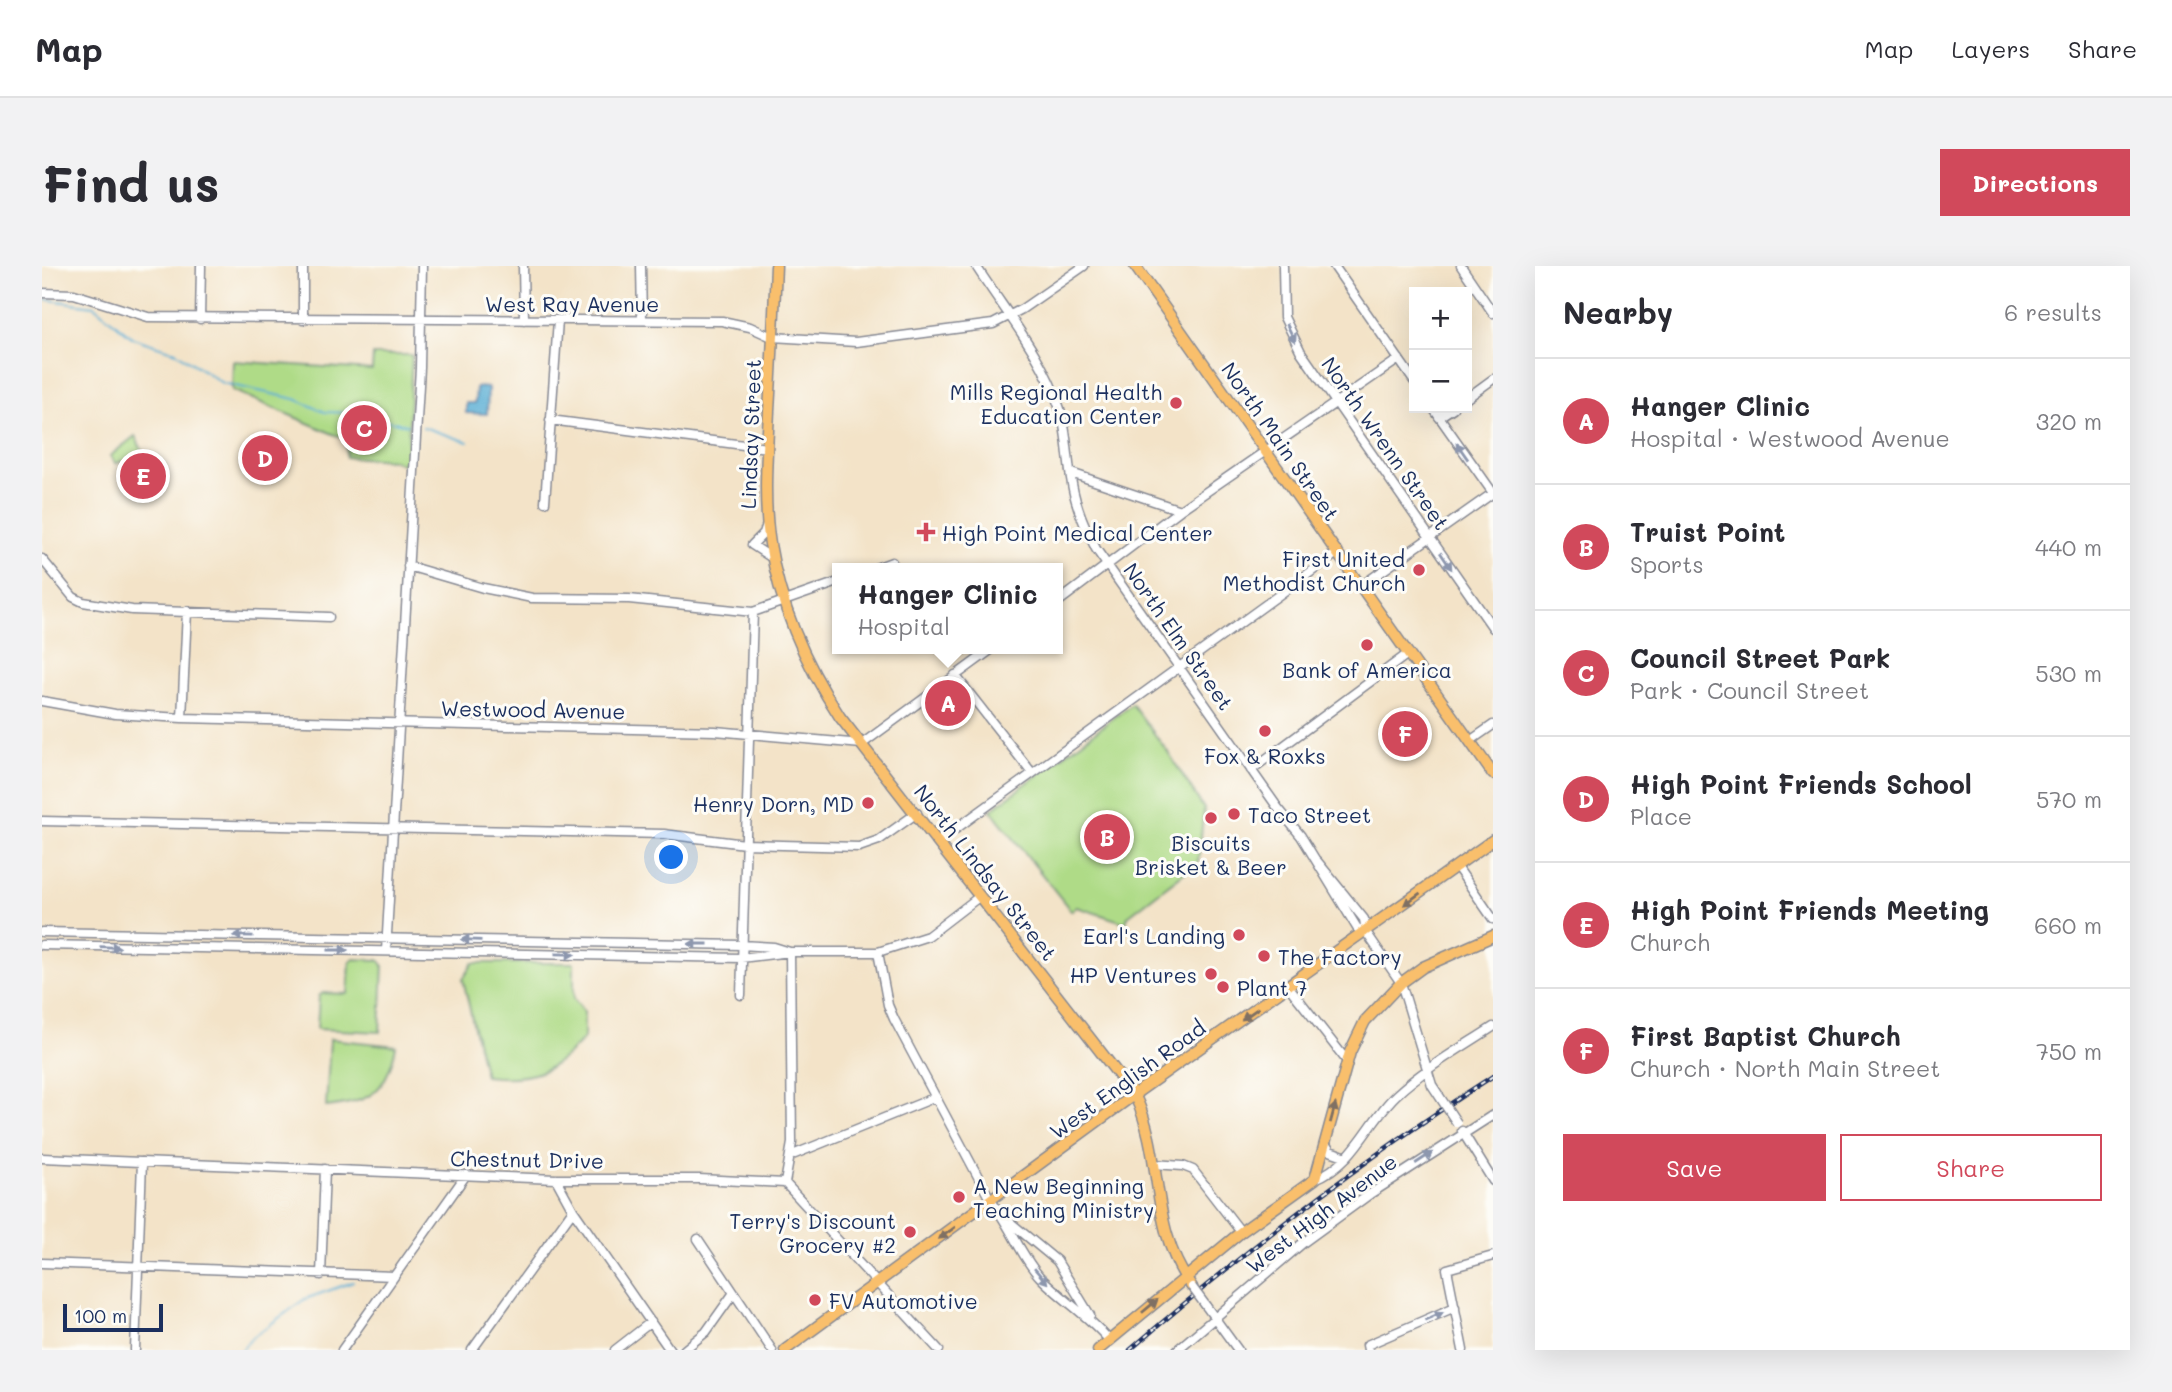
<!DOCTYPE html>
<html lang="en">
<head>
<meta charset="utf-8">
<style>
  :root { --surface:#fff; --page:#f2f2f3; --text:#2b2b33; --muted:#7c7c81; --line:#e1e1e2; --accent:#d1495b }
  body { margin:0; font-family:Mali,sans-serif; background:var(--page); color:var(--text) }
  .controls { position:absolute; right:21px; top:21px; display:grid; overflow:hidden; border-radius:0px; box-shadow:0 7px 28px #0002 }
  .controls button { width:63px; height:63px; display:grid; place-items:center; padding:0; border:0; border-bottom:2px solid var(--line); background:var(--surface); color:var(--text); font:35px sans-serif }
  .scale { position:absolute; left:21px; bottom:18px; width:100px; box-sizing:border-box; padding-left:7px; border:4px solid #1b2f5e; border-top:0; font-size:19px; line-height:24px; white-space:nowrap; color:#1b2f5e; -webkit-text-stroke:5px #fdfcf7; paint-order:stroke }
  .you { position:absolute; left:630px; top:592px; width:24px; height:24px; margin:-18px; border:5px solid #fff; border-radius:50%; background:#1a73e8; box-shadow:0 0 0 10px #1a73e833 }
  .badge { display:grid; place-items:center; width:46px; height:46px; border-radius:50%; background:var(--accent); color:#fff; font-size:23px; font-weight:700 }
  .pin { position:absolute; translate:-50% -50%; border:4px solid #fff; box-shadow:0 2px 7px #0006 }
  .popup { position:absolute; left:790px; top:297px; width:231px; height:91px; box-sizing:border-box; display:grid; place-content:center; border-radius:0px; background:var(--surface); filter:drop-shadow(0 2px 5px #0005); font-size:23px; white-space:nowrap; color:var(--muted) }
  .popup b { font-size:26px; color:var(--text) }
  .popup::after { content:''; position:absolute; left:50%; top:100%; margin-left:-14px; border:14px solid transparent; border-top-color:var(--surface) }
  .list { margin:0; padding:0; list-style:none }
  h2 { display:flex; justify-content:space-between; align-items:center; height:91px; margin:0; padding:0 28px; font-size:30px }
  h2 small { font-size:23px; font-weight:400; color:var(--muted) }
  .list li { display:grid; grid-template-columns:46px 1fr auto; gap:21px; align-items:center; box-sizing:border-box; height:126px; padding:0 28px; border-top:2px solid var(--line) }
  .list b { display:block; font-size:26px; white-space:nowrap }
  .list p { margin:0; font-size:23px; white-space:nowrap; color:var(--muted) }
  .list em { font-size:23px; font-style:normal; color:var(--muted) }
  .actions { display:flex; gap:14px; padding:21px 28px }
  .actions a { flex:1; padding:16px 0; border:2px solid var(--accent); border-radius:0px; text-align:center; font-size:24px; color:var(--accent) }
  .actions .main { background:var(--accent); color:#fff }
  .map { position:relative; flex:none; width:1451px; height:1084px; overflow:hidden; border-radius:0px }
  header { display:flex; align-items:center; gap:42px; box-sizing:border-box; height:98px; padding:0 35px; background:var(--surface); border-bottom:2px solid var(--line) }
  header strong { font-size:33px }
  nav { display:flex; gap:38px; margin-inline-start:auto; font-size:24px }
  .intro { display:flex; align-items:center; justify-content:space-between; box-sizing:border-box; height:168px; padding:0 42px }
  h1 { margin:0; font-size:49px }
  .button { padding:18px 32px; border-radius:0px; background:var(--accent); color:#fff; font-size:24px; font-weight:700 }
  main { display:flex; gap:42px; padding:0 42px }
  aside { flex:1; background:var(--surface); border-radius:0px; box-shadow:0 7px 28px #0002 }
  .map>svg:first-child { display:block }
  .green { fill:#afdb87; stroke:#658572; stroke-width:2 }
  .water { fill:#58add4; stroke:#3a6e99; stroke-width:2 }
  .lines { fill:none; stroke-linecap:round; stroke-linejoin:round }
  .stream { stroke:#58add4; stroke-width:2 }
  .minor-casing { stroke:#878993; stroke-width:11 }
  .major-casing { stroke:#878993; stroke-width:13 }
  .minor { stroke:#fff; stroke-width:8 }
  .major { stroke:#f9bf6c; stroke-width:10 }
  .rail-casing { stroke:#1b2f5e; stroke-width:4.5 }
  .rail { stroke:#fdfcf7; stroke-width:2; stroke-dasharray:5; stroke-linecap:butt }
  .minor-bridge-casing { stroke:#878993; stroke-width:11; stroke-linecap:butt }
  .minor-bridge { stroke:#fff; stroke-width:8 }
  .oneway { fill:#8d97ae }
  .oneway2 { fill:#7f7064 }
  .poi-dot { fill:#d1495b; stroke:#fdfcf7; stroke-width:2.5 }
  .labels { text-anchor:middle; dominant-baseline:central; stroke-width:6; stroke-linejoin:round; paint-order:stroke }
  .street-label { font-size:21px; fill:#1b2f5e; stroke:#fdfcf7 }
  .poi-label { font-size:21px; fill:#1b2f5e; stroke:#fdfcf7; text-anchor:end }
</style>
</head>
<body>
<header>
<strong>Map</strong>
<nav><a>Map</a><a>Layers</a><a>Share</a></nav>
</header>
<div class="intro"><h1>Find us</h1><a class="button">Directions</a></div>
<main>
<div class="map">
<svg width="1451" height="1084" viewBox="0 0 1451 1084">
  <rect width="100%" height="100%" fill="#fdfcf7"/>
  <filter id="ink" filterUnits="userSpaceOnUse"><feTurbulence type="fractalNoise" baseFrequency=".0143" numOctaves="2"/><feDisplacementMap in="SourceGraphic" scale="14" xChannelSelector="R" yChannelSelector="G"/><feConvolveMatrix kernelMatrix="1 2 1 2 8 2 1 2 1" color-interpolation-filters="sRGB"/></filter>
  <filter id="wash" filterUnits="userSpaceOnUse"><feTurbulence type="fractalNoise" baseFrequency=".00686" numOctaves="4" result="noise"/><feDisplacementMap in="SourceGraphic" scale="28" xChannelSelector="R" yChannelSelector="G"/><feGaussianBlur stdDeviation="1.57" result="paint"/><feColorMatrix in="noise" values="0 0 0 0 0 0 0 0 0 0 0 0 0 0 0 0 0 1.4 0 .05"/><feComposite in="paint" operator="in"/></filter>
  <g filter="url(#wash)">
    <rect width="100%" height="100%" fill="#f3e3c8"/>
    <path class="green" d="M331,89h39l-5,111 -14,-6 -47,-3 1,-17 -115,-50 1,-29 139,9z
      M93,170l11,22 -17,12 -8,-9 -5,3 -6,-8z
      M1090,438l36,48 36,57 -6,53 -70,54 -2,7 -49,-16 -6,4 -80,-101z
      M311,693l26,1 4,5 -3,67 -63,-3 2,-33 4,-3 25,1 2,-31z
      M431,697h101v36l10,13v26c-32,35 -51,43 -99,38l-22,-97z
      M288,773l66,7c-9,46 -25,56 -70,61z"/>
    <path class="water" d="M434,121l12,1 -1,26 -21,-1v-10h9z"/>
    <g class="lines">
      <path class="stream" d="M0,33l52,7 39,32 43,14 46,31 73,16 30,13 31,1 51,12
        M381,161l45,15
        M200,1084l8,-11 55,-40 48,-17"/>
    </g>
  </g>
  <g filter="url(#ink)">
    <g class="lines">
      <defs>
        <path id="minor" d="M481,0l1,54
          M599,0l1,54
          M934,0c30,47 67,90 84,143 8,25 7,50 12,75 4,23 13,43 24,65l182,259 23,28 56,92 9,4
          M1241,0l1,51 17,35 192,276
          M1292,0l80,115
          M1419,0l32,47
          M0,27l32,1 74,23 574,4 28,6 22,10 84,5 106,-14 31,-4 29,-15 62,-43
          M158,53l1,-53
          M261,54v-54
          M1425,132l26,-19
          M1391,142l60,85
          M1397,151l14,-9
          M508,154l217,28
          M1029,207l109,37
          M503,236l13,-182
          M725,258l-3,9 -12,12 20,13
          M0,293l31,38 10,5 49,8 197,7
          M366,300l75,22 49,10 97,1 124,13 85,-30
          M834,302l16,-6 2,6
          M1319,320l132,-93
          M1016,336l122,-92 219,-151
          M913,409l77,98
          M0,435l73,13 67,4 533,13 147,13 130,-95
          M140,452l5,-107
          M1428,475l23,-16
          M1209,504l158,-117
          M0,555l622,13 81,10 114,3 20,-7 38,-27
          M897,575l398,-288
          M1275,595l47,58 2,13 35,51 31,102
          M1415,601l36,52
          M0,666l699,13 33,2 16,5
          M0,679l699,13 49,-6h88l50,-16 52,-40
          M344,685l34,-583 2,-102
          M836,686l10,53 6,14 97,182c18,22 32,59 50,77 22,22 48,38 68,62
          M1247,721l58,74
          M699,729l12,-383
          M1420,865l31,50
          M1283,877l5,8 17,6
          M748,890l146,-59
          M0,892l514,21h143l86,4 154,167
          M1111,898l30,2 10,4 48,62
          M514,913l17,31 97,140
          M1273,913c40,-16 52,-56 81,-84 28,-26 65,-47 97,-68
          M743,917l7,-40 -2,-191
          M969,957l46,38 33,54
          M656,973l74,111
          M0,997l352,13
          M279,1009l4,-106
          M1164,1040l32,44
          M93,1084l7,-188
          M300,1084l124,-175
          M430,1084l101,-140
          M573,1084l36,-28
          M642,1084l22,-18 27,-38
          M1135,1084l127,-108 66,-48 123,-79
          M1326,1084l-1,-5 88,-38
          M1421,1084l-16,-81 46,-13"/>
        <path id="major" d="M734,0c-2,48 -4,96 -7,145 -2,43 -6,90 1,133 10,62 36,121 70,173l295,379c30,63 13,131 57,191
          M1093,0l358,508
          M743,1084l354,-259 354,-251
          M1056,1084l143,-118 74,-53 35,-127 15,-31 36,-38 22,-16 70,-31"/>
      </defs>
      <use href="#minor" class="minor-casing"/>
      <use href="#major" class="major-casing"/>
      <use href="#minor" class="minor"/>
      <use href="#major" class="major"/>
      <defs>
        <path id="rail" d="M1088,1084c114,-99 236,-193 363,-274"/>
      </defs>
      <use href="#rail" class="rail-casing"/>
      <use href="#rail" class="rail"/>
      <defs>
        <path id="minor-bridge" d="M1390,819l25,38
          M1150,1021l14,19"/>
      </defs>
      <use href="#minor-bridge" class="minor-bridge-casing"/>
      <use href="#minor-bridge" class="minor-bridge"/>
    </g>
    <defs><path id="oneway-solid" d="M-6-.8H1V-3.2L6.5 0L1 3.2V.8H-6Z" transform="scale(1.75)"/></defs>
    <g class="oneway">
      <use href="#oneway-solid" transform="translate(1249 67) rotate(64)"/>
      <use href="#oneway-solid" transform="translate(1420 185) rotate(-125)"/>
      <use href="#oneway-solid" transform="translate(1404 295) rotate(56)"/>
      <use href="#oneway-solid" transform="translate(201 670) rotate(-179)"/>
      <use href="#oneway-solid" transform="translate(429 674) rotate(-178)"/>
      <use href="#oneway-solid" transform="translate(656 678) rotate(-180)"/>
      <use href="#oneway-solid" transform="translate(68 681) rotate(2)"/>
      <use href="#oneway-solid" transform="translate(296 684)"/>
      <use href="#oneway-solid" transform="translate(523 688) rotate(1)"/>
      <use href="#oneway-solid" transform="translate(1382 892) rotate(-33)"/>
      <use href="#oneway-solid" transform="translate(999 1010) rotate(49)"/>
      <use href="#oneway-solid" transform="translate(1392 1050) rotate(-23)"/>
    </g>
    <g class="oneway2">
      <use href="#oneway-solid" transform="translate(1370 633) rotate(144)"/>
      <use href="#oneway-solid" transform="translate(1208 748) rotate(145)"/>
      <use href="#oneway-solid" transform="translate(1291 847) rotate(-75)"/>
      <use href="#oneway-solid" transform="translate(905 967) rotate(144)"/>
      <use href="#oneway-solid" transform="translate(1108 1040) rotate(-40)"/>
    </g>
  </g>
  <g class="poi-dot">
    <circle cx="1134" cy="137" r="7"/>
    <path d="M880.5 255.5h7v7h7v7h-7v7h-7v-7h-7v-7h7z"/>
    <circle cx="1377" cy="304" r="7"/>
    <circle cx="1325" cy="379" r="7"/>
    <circle cx="1223" cy="465" r="7"/>
    <circle cx="826" cy="537" r="7"/>
    <circle cx="1192" cy="548" r="7"/>
    <circle cx="1169" cy="552" r="7"/>
    <circle cx="1197" cy="669" r="7"/>
    <circle cx="1222" cy="690" r="7"/>
    <circle cx="1169" cy="708" r="7"/>
    <circle cx="1181" cy="721" r="7"/>
    <circle cx="917" cy="931" r="7"/>
    <circle cx="868" cy="966" r="7"/>
    <circle cx="773" cy="1034" r="7"/>
  </g>
  <g class="labels">
    <g class="street-label">
      <text x="530" y="37">West Ray Avenue</text>
      <text transform="translate(708 168) rotate(-88)">Lindsay Street</text>
      <text transform="translate(1239 175) rotate(55)">North Main Street</text>
      <text transform="translate(1344 177) rotate(55)">North Wrenn Street</text>
      <text transform="translate(1137 370) rotate(55)">North Elm Street</text>
      <text transform="translate(491 443) rotate(1)">Westwood Avenue</text>
      <text transform="translate(944 606) rotate(52)">North Lindsay Street</text>
      <text transform="translate(1085 813) rotate(-36)">West English Road</text>
      <text transform="translate(485 893) rotate(1)">Chestnut Drive</text>
      <text transform="translate(1279 947) rotate(-37)">West High Avenue</text>
    </g>
    <g class="poi-label">
      <text x="1120" y="125">Mills Regional Health<tspan x="1120" dy="24">Education Center</tspan></text>
      <text x="900" y="266" text-anchor="start">High Point Medical Center</text>
      <text x="1363" y="292">First United<tspan x="1363" dy="24">Methodist Church</tspan></text>
      <text x="1325" y="403" text-anchor="middle">Bank of America</text>
      <text x="1223" y="489" text-anchor="middle">Fox &amp; Roxks</text>
      <text x="812" y="537">Henry Dorn, MD</text>
      <text x="1206" y="548" text-anchor="start">Taco Street</text>
      <text x="1169" y="576" text-anchor="middle">Biscuits<tspan x="1169" dy="24">Brisket &amp; Beer</tspan></text>
      <text x="1183" y="669">Earl's Landing</text>
      <text x="1236" y="690" text-anchor="start">The Factory</text>
      <text x="1155" y="708">HP Ventures</text>
      <text x="1195" y="721" text-anchor="start">Plant 7</text>
      <text x="931" y="919" text-anchor="start">A New Beginning<tspan x="931" dy="24">Teaching Ministry</tspan></text>
      <text x="854" y="954">Terry's Discount<tspan x="854" dy="24">Grocery #2</tspan></text>
      <text x="787" y="1034" text-anchor="start">FV Automotive</text>
    </g>
  </g>
</svg>
<div class="controls">
<button>+</button>
<button>−</button>
</div>
<div class="scale">100 m</div>
<div class="you"></div>
<div class="pin badge" style="left:906px;top:437px">A</div>
<div class="popup"><b>Hanger Clinic</b>Hospital</div>
<div class="pin badge" style="left:1065px;top:571px">B</div>
<div class="pin badge" style="left:322px;top:162px">C</div>
<div class="pin badge" style="left:223px;top:192px">D</div>
<div class="pin badge" style="left:101px;top:210px">E</div>
<div class="pin badge" style="left:1363px;top:468px">F</div>
</div>
<aside>
<h2>Nearby<small>6 results</small></h2>
<ul class="list">
<li><span class="badge">A</span><div><b>Hanger Clinic</b><p>Hospital · Westwood Avenue</p></div><em>320 m</em></li>
<li><span class="badge">B</span><div><b>Truist Point</b><p>Sports</p></div><em>440 m</em></li>
<li><span class="badge">C</span><div><b>Council Street Park</b><p>Park · Council Street</p></div><em>530 m</em></li>
<li><span class="badge">D</span><div><b>High Point Friends School</b><p>Place</p></div><em>570 m</em></li>
<li><span class="badge">E</span><div><b>High Point Friends Meeting</b><p>Church</p></div><em>660 m</em></li>
<li><span class="badge">F</span><div><b>First Baptist Church</b><p>Church · North Main Street</p></div><em>750 m</em></li>
</ul>
<div class="actions"><a class="main">Save</a><a>Share</a></div>
</aside>
</main>
</body>
</html>
